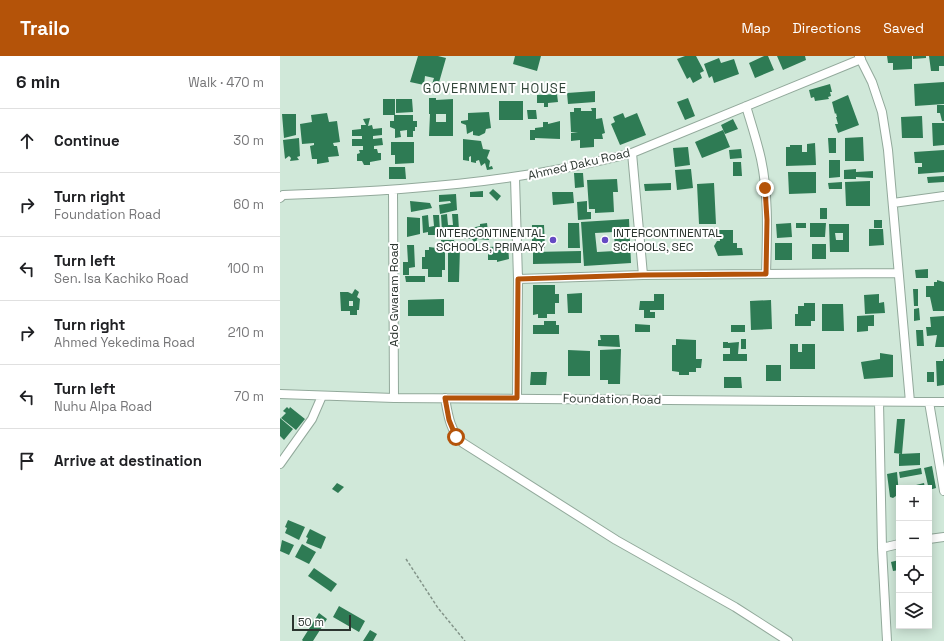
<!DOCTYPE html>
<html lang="en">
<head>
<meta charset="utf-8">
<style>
  :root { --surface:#fff; --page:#f2f2f2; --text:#202124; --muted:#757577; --line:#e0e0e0; --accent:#b45309 }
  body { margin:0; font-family:"Space Grotesk",sans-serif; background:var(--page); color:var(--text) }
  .controls { position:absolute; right:12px; bottom:12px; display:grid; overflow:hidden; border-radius:0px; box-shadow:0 2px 10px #0003 }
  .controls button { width:36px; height:36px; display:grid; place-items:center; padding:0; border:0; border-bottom:1px solid var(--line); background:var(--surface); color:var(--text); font:20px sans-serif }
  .scale { position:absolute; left:12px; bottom:10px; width:59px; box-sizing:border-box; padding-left:4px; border:2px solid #2b352f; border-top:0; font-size:11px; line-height:14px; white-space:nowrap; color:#2b352f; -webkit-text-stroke:3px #fff; paint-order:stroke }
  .stop { position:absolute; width:12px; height:12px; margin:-9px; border:3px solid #b45309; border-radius:50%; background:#fff }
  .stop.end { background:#b45309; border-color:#fff; box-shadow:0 1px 4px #0008 }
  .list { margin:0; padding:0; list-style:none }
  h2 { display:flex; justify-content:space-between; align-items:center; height:52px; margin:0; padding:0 16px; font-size:17px }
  h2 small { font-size:13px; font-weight:400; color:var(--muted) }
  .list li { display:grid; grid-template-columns:26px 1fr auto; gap:12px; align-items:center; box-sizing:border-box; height:64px; padding:0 16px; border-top:1px solid var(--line) }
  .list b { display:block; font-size:15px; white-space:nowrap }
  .list p { margin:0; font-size:13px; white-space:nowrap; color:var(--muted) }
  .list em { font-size:13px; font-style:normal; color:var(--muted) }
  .icon { flex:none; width:22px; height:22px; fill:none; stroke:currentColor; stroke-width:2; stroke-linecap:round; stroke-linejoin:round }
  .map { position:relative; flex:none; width:664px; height:585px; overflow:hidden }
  header { display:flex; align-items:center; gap:24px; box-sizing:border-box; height:56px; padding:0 20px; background:var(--accent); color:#fff }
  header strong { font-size:19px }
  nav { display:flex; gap:22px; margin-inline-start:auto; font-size:14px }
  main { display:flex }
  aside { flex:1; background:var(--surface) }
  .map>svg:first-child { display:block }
  .building { fill:#2e7b54; fill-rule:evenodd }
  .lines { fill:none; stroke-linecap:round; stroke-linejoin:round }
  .street-casing { stroke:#92a99b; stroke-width:10 }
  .path { stroke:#839489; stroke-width:1.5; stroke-dasharray:3 2; stroke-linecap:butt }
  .street { stroke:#fff; stroke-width:8 }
  .route { stroke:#b45309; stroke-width:5 }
  .poi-dot { fill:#654ac3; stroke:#fff; stroke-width:1.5 }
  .labels { text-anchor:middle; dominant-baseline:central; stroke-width:4; stroke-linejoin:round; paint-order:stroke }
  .street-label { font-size:12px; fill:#2b352f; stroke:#fff }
  .poi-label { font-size:12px; fill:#2b352f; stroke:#fff; text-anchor:end }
  .neighbourhood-label { font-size:13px; letter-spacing:1px; fill:#304438; stroke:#fff }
</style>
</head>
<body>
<header>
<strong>Trailo</strong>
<nav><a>Map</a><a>Directions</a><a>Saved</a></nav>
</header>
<main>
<aside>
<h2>6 min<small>Walk · 470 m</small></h2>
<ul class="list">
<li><svg class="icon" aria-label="ahead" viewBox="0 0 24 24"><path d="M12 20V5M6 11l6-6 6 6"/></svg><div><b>Continue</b></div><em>30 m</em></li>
<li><svg class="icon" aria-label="right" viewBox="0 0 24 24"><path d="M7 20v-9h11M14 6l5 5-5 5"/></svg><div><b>Turn right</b><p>Foundation Road</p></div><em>60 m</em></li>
<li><svg class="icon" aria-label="left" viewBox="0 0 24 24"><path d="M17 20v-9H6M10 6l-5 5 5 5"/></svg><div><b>Turn left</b><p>Sen. Isa Kachiko Road</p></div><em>100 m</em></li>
<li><svg class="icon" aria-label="right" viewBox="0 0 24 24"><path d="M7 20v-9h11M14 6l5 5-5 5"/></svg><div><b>Turn right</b><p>Ahmed Yekedima Road</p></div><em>210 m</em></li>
<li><svg class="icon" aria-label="left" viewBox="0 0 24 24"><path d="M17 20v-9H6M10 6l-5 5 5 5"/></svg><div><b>Turn left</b><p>Nuhu Alpa Road</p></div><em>70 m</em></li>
<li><svg class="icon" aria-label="arrive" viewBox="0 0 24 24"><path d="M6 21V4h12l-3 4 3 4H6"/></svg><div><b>Arrive at destination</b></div></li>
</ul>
</aside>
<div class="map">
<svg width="664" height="585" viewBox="0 0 664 585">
  <rect width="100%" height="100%" fill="#d0e8d9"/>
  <path class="building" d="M138,0h20l8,2 -8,28 -6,-2 2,-6 -9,-2 -1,9 -14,-3z
    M235,0h26l-4,15 -24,-7z
    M405,0h11l8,15 -4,2 2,5 -9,5 -3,-6 -3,2 -10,-20z
    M484,0h4l6,14 -19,8 -6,-15z
    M497,0h28l1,4 -23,10z
    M607,0h25v13l-19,1v-7h-5z
    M633,0h13v2l-13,1z
    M649,0h15v10h-5v5h-8z
    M439,2l2,5 13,-4 5,15 -25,9 -2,-7 -3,2 -5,-14z
    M664,26v22l-29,2 -1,-22z
    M550,28l2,8h-2l1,4 -3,1 1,2 -14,2 -1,-4 -3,1 -2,-8z
    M315,35v11l-27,2 -1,-11z
    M277,38l1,8 -10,1v4h-4v-4h-7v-8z
    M568,39l11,30 -21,8 -3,-9h3l-2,-7h1l-1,-4 -1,1 -3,-12z
    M149,42h7v2l17,-1v37h-24l1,-22h-1zM156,58h10v8h-10z
    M408,42l7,18 -10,4 -8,-18z
    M103,43h12v16h-12z
    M116,43h16l1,13 -17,1z
    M219,45h24v19h-24z
    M657,49h7v16h-2l-2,-8h-3z
    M294,52h7v3h11l-1,-3h5v11l6,-1 3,15 -3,1 1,5h-9v8l-14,1v-8l-9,1v-8h7l-7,-1 -1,-20h4z
    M247,54h9l1,9h-9z
    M209,56l2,16 -5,1 -1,4 -6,3 -6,-1v-4l-6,3 -1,-9 -5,-2v-2l7,-1v-7z
    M47,57l2,9 8,-1 3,21 -7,1 1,3h3l2,10 -11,1 1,5 -12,2v-5h-5l-2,-13 4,-1v-2l-12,1 -2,-20 12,-2 -1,-7z
    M343,57l2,5 12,-5 9,22 -26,10 -9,-21 4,-2 -2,-5z
    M2,58h14v21l-12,3z
    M114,59h19v6h4v6h-2v4h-2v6h-6v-7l-7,1 1,6 -6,1v-9l-5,-2v-6h4z
    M642,60l1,22h-21l-1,-21z
    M90,62l-2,8 4,-1 1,4 9,-1v7l-9,1v3l9,-1 1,7 -9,1v3h3l1,4h3v7l-11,2v3h-6l-2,-4h-5v-7l3,-1 -1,-3h4v-4h-11v-7h10v-3h-10v-6l9,-1v-4h5l-3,-6z
    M453,63l5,10 -13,5 -4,-9z
    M280,65v18l-25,-1v2h-5v-10h5v-2l8,-1v-5h5v2z
    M652,67h12v22l-11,1z
    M443,74l7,17 -28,11 -7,-16z
    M583,81l1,24h-19v-23z
    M19,82l1,18 -3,1 2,3 -9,1 1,-3 -2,-2 -4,3 -2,-19z
    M548,82h8v15h-7z
    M183,83l18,2 2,8 7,1 -3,8 3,3 -1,6 3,-1 1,3 -6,1 -2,-7 -4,3 -2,-6 -3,1v2l-5,-1v-6l-2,1v4l-6,-1z
    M111,86h23v21l-19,1v-9h-4z
    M535,87l1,22 -30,1v-19h4v-2h12v7h5v-8z
    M408,91l2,18 -15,2 -2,-19z
    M461,93l1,9 -12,1 -1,-9z
    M664,94v22l-26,2v-7h4v-4h-7l-1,-11z
    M549,104h11v17l-11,1z
    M453,106h8l1,14h-9z
    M109,111h16l1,12h-17z
    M411,113l2,19 -16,2 -2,-20z
    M576,113v3l17,-1v7l-17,-1v2h-12v-9z
    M508,116h28v21l-27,1z
    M294,117h9l1,14 -9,1z
    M664,120v6l-16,1 -1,-6z
    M337,123l1,13h-5l1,20 -19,1v-4h-6l-2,-29z
    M590,125v25h-24l-1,-24z
    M562,126v7h-13l-1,-6z
    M391,127v7l-26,1 -1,-7z
    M434,127l2,41h-17l-2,-40z
    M213,133l8,7 -4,5 -8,-8z
    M203,135v6h-13v-5z
    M272,136h21l1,11 -21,2z
    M176,138l1,16 -17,4 -1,-9 12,-2 -1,-2 -11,1v-7z
    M130,145l20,2 2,5 -21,4z
    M307,145v11h4v7l-13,1 -1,-18z
    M540,152h7v11h-7z
    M167,158l1,11h5l-1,-11h6l1,16 -5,1v3h-7v-3h-5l-1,-16z
    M148,159l1,12 5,-1 -1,-11h6l1,16 -5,1v3h-7v-3l-5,1 -1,-17z
    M127,161l13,1v16l-13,3z
    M349,163l2,44 -47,3 -3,-44zM334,176l1,19 -18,1 -2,-19z
    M594,164h8v8h-8z
    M207,167l2,17 -12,-1 -1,3h-2l-2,-3h-7l-2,-6 4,-4 13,-3v-2z
    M288,167h11l1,25h-12z
    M511,167l1,14 -15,1 -1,-14z
    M516,167h10v5h-10z
    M530,167h16l-1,14h-15z
    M549,168h20v28h-19zM555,177h8v7h-7z
    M252,169h12l1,23h-13z
    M589,173h14l1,16 -15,1z
    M439,174h14v13h4v5h5l1,7 -25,1 -4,-10 3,-5h3z
    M161,184h13l1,6h-14z
    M495,187h17v17h-17z
    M532,188h14v15h-14z
    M127,189h7l1,22 -6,1v7h-6v-13h5z
    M228,190l1,13 -12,3v-2h-9v-13z
    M149,191l16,2v21h-3v7h-14v-8h-6v-12h3v-7h4z
    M168,192h12l-1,34h-11z
    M301,195v12l-48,1v-12z
    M648,213v9h-12l-1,-8z
    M125,220h20v6h-19z
    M657,224l7,2v29h-11l-3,-14h-4v-11h8v-4h3z
    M253,229h22v9h4v9h-4v11h-8v4h-9v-4l-5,1z
    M75,233l4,3 -2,5 3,2 -1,11h-2v5h-7v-4h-9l-1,-19h8l4,2zM69,245h4v5h-4z
    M633,233h5v17h-4z
    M302,237v20h-14l-1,-19z
    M374,238h10v16h-14v2h5v6h-11v-8h-5l1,-9h14z
    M599,238v9l5,-1 1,11 -20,1 -1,-19z
    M164,243v17h-36v-16z
    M491,244l1,29 -21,1 -1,-29z
    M524,247h11v18h-4v5h-16v-12h3v-8h6z
    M542,248h21l1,27h-22z
    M639,252l1,12 -6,1v-12z
    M594,259v11h-6v5l-11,1v-16z
    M664,260v31h-9l2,-12 -10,1 -1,-9h5l-1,-10z
    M264,265h12v4h3v9h-26v-9h11z
    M355,268l15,1v7h-15z
    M451,269h14v7h-14z
    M636,274h7l1,16h-7z
    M320,279h19l1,12 -22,-1v-6h3z
    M396,283l20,1v19h6l-1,9h-5v4h-7v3h-10v-3l-7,-1v-26h4z
    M461,283h5v10h-5z
    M443,286h5v1l11,-1 -1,12h9v7h-24v-7h7v-6h-7z
    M510,288h8v8h4v-8h13v25h-25z
    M341,293l-1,35h-12v-4h-8v-30z
    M288,294l22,1v25h-22z
    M600,297l13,2v22l-29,2 -3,-17 19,-3z
    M663,303h1v26l-7,1 -1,-25h7z
    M486,309h15v16h-15z
    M251,316h16l-1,13h-16z
    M647,316h7v10h-7z
    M444,321h17l1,11h-18z
    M7,351l2,2 1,-2 15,12 -9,11 -15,-12 5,-5 -3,-2z
    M0,362l13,11 -9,11 -4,-4z
    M617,363h8l-3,35 -8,-1z
    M640,397v12l-21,1v-12z
    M652,410l4,22 -7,2 -5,-22z
    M641,412l1,6 -22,4 -1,-6z
    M617,416l2,22 -6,4 -3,-1 -3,-23z
    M57,427l7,4 -6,6 -6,-4z
    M644,427l1,5h-12l-1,-2z
    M8,464l17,7 -6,13 -14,-7 2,-5 -2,-1z
    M30,473l16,8 -5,12 -15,-6 2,-5 -2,-1z
    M2,484l12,5 -5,10 -9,-4z
    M22,488l14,8 -7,12 -14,-7z
    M619,504v10l-6,1 -2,-9z
    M34,512l23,16 -6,8 -23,-16z
    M59,550l26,15 -6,11 -26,-15z
    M39,557l8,6 -14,22h-10l-1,-1z
    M90,574l7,4 -4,7h-10z"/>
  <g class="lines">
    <defs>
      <path id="street" d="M579,0l13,26 10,30 6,38 22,252
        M466,50c5,17 11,35 15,53 8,37 6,77 5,115
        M352,97l11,122
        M235,122l3,101 -1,119
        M113,135l1,207
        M0,142l3,-3c118,-4 235,-12 349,-42l229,-94
        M613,147l51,-7
        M238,223l125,-4 255,-2
        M0,338l114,4 550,4
        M165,342c3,17 5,33 18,45l153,97 119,67 53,34
        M599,346l3,146 5,93
        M649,346l15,89
        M0,408l32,-45 10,-23
        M649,483l15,-2
        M602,492l17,-4"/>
    </defs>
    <use href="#street" class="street-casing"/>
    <path class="path" d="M126,503l32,49 27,33"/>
    <use href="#street" class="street"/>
  </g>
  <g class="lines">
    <path class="route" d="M176,381l-7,-17 -4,-22h72l1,-119 125,-4 123,-1 1,-54 -2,-32"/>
  </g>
  <g class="poi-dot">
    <circle cx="273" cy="184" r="4"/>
    <circle cx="325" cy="184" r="4"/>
  </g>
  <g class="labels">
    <g class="street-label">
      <text transform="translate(299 108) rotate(-13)">Ahmed Daku Road</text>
      <text transform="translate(114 239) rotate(-90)">Ado Gwaram Road</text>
      <text transform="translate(332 343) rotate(1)">Foundation Road</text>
    </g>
    <g class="poi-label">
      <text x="265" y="177">INTERCONTINENTAL<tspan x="265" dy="14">SCHOOLS, PRIMARY</tspan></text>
      <text x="333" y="177" text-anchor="start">INTERCONTINENTAL<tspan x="333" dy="14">SCHOOLS, SEC</tspan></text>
    </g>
    <g class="neighbourhood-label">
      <text x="215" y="32">GOVERNMENT HOUSE</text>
    </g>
  </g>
</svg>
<div class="controls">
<button>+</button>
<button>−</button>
<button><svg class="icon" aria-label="locate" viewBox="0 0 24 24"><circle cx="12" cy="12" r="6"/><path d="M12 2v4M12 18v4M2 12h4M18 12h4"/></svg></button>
<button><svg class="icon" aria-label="layers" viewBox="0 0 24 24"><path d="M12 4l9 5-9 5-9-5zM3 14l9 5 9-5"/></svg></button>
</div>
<div class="scale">50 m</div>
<div class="stop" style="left:176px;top:381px"></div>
<div class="stop end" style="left:485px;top:132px"></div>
</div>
</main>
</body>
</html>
